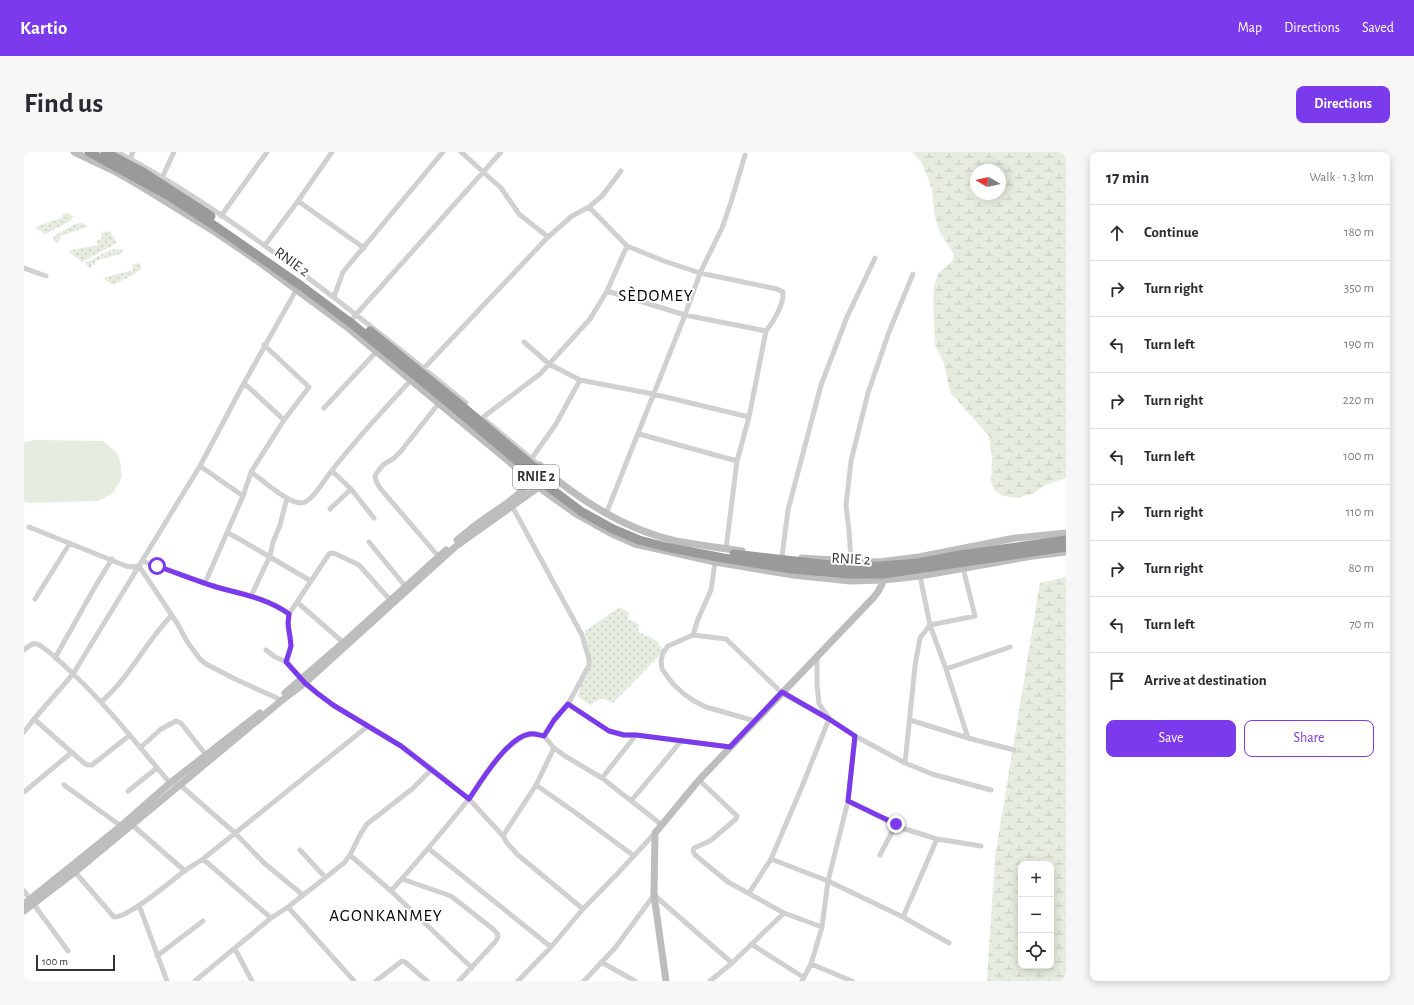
<!DOCTYPE html>
<html lang="en">
<head>
<meta charset="utf-8">
<style>
  :root { --surface:#fff; --page:#f7f7f7; --text:#2b2b33; --muted:#7c7c81; --line:#e1e1e2; --accent:#7c3aed }
  body { margin:0; font-family:"Alegreya Sans",sans-serif; background:var(--page); color:var(--text) }
  .controls { position:absolute; right:12px; bottom:12px; display:grid; overflow:hidden; border-radius:8px; box-shadow:0 2px 10px #0003 }
  .controls button { width:36px; height:36px; display:grid; place-items:center; padding:0; border:0; border-bottom:1px solid var(--line); background:var(--surface); color:var(--text); font:20px sans-serif }
  .compass { position:absolute; left:946px; top:12px; width:36px; height:36px; border-radius:50%; background:var(--surface); box-shadow:0 2px 10px #0003; rotate:279deg }
  .scale { position:absolute; left:12px; bottom:10px; width:79px; box-sizing:border-box; padding-left:4px; border:2px solid #333; border-top:0; font-size:11px; line-height:14px; white-space:nowrap; color:#333; -webkit-text-stroke:3px #fff; paint-order:stroke }
  .stop { position:absolute; width:12px; height:12px; margin:-9px; border:3px solid #7c3aed; border-radius:50%; background:#fff }
  .stop.end { background:#7c3aed; border-color:#fff; box-shadow:0 1px 4px #0008 }
  .list { margin:0; padding:0; list-style:none }
  h2 { display:flex; justify-content:space-between; align-items:center; height:52px; margin:0; padding:0 16px; font-size:17px }
  h2 small { font-size:13px; font-weight:400; color:var(--muted) }
  .list li { display:grid; grid-template-columns:26px 1fr auto; gap:12px; align-items:center; box-sizing:border-box; height:56px; padding:0 16px; border-top:1px solid var(--line) }
  .list b { display:block; font-size:15px; white-space:nowrap }
  .list em { font-size:13px; font-style:normal; color:var(--muted) }
  .actions { display:flex; gap:8px; padding:12px 16px }
  .actions a { flex:1; padding:9px 0; border:1px solid var(--accent); border-radius:8px; text-align:center; font-size:14px; color:var(--accent) }
  .actions .main { background:var(--accent); color:#fff }
  .icon { flex:none; width:22px; height:22px; fill:none; stroke:currentColor; stroke-width:2; stroke-linecap:round; stroke-linejoin:round }
  .map { position:relative; flex:none; width:1042px; height:829px; overflow:hidden; border-radius:8px }
  header { display:flex; align-items:center; gap:24px; box-sizing:border-box; height:56px; padding:0 20px; background:var(--accent); color:#fff }
  header strong { font-size:19px }
  nav { display:flex; gap:22px; margin-inline-start:auto; font-size:14px }
  .intro { display:flex; align-items:center; justify-content:space-between; box-sizing:border-box; height:96px; padding:0 24px }
  h1 { margin:0; font-size:28px }
  .button { padding:10px 18px; border-radius:8px; background:var(--accent); color:#fff; font-size:14px; font-weight:700 }
  main { display:flex; gap:24px; padding:0 24px }
  aside { flex:1; background:var(--surface); border-radius:8px; box-shadow:0 2px 10px #0003 }
  .map>svg:first-child { display:block }
  .grass { fill:url(#grass-dots) }
  .wetland { fill:url(#wetland-marsh); fill-rule:evenodd }
  .garden { fill:#e6ecdf }
  .lines { fill:none; stroke-linecap:round; stroke-linejoin:round }
  .street { stroke:#d0d0d0; stroke-width:5 }
  .secondary { stroke:#bdbdbd; stroke-width:7 }
  .highway { stroke:#9a9a9a; stroke-width:9 }
  .route { stroke:#7c3aed; stroke-width:5 }
  .labels { text-anchor:middle; dominant-baseline:central; stroke-width:4; stroke-linejoin:round; paint-order:stroke }
  .shield { fill:#fff; stroke:#707070; stroke-width:1 }
  .shield-label { font-size:14px; font-weight:bold; fill:#333 }
  .street-label { font-size:15px; fill:#333; stroke:#fff }
  .quarter-label { font-size:17px; letter-spacing:1px; fill:#000; stroke:#fff }
</style>
</head>
<body>
<header>
<strong>Kartio</strong>
<nav><a>Map</a><a>Directions</a><a>Saved</a></nav>
</header>
<div class="intro"><h1>Find us</h1><a class="button">Directions</a></div>
<main>
<div class="map">
<svg width="1042" height="829" viewBox="0 0 1042 829">
  <defs>
    <pattern id="grass-dots" width="8" height="8" patternUnits="userSpaceOnUse"><rect width="8" height="8" fill="#e6ecdf"/><path d="M2 2h.1M6 6h.1" fill="none" stroke="#c6cbc0" stroke-width="1.8" stroke-linecap="round"/></pattern>
    <pattern id="wetland-marsh" width="20" height="14" patternUnits="userSpaceOnUse"><rect width="20" height="14" fill="#e6ecdf"/><path d="M1 5h8M5 5V1M11 12h8M15 12V8" fill="none" stroke="#c6cbc0"/></pattern>
  </defs>
  <rect width="100%" height="100%" fill="#fff"/>
  <path class="grass" d="M43,61l6,3 -1,4 -27,14 -10,-7 27,-9 1,-4z
    M54,71h4l6,3 -1,1 -27,9 1,3 -5,4 -3,-3 1,-4z
    M86,79l7,12 -35,19 -14,-11 30,-6 -1,-5 5,-1 -1,-6z
    M98,97l1,4 -28,8v3l-4,2v3l-6,-6 25,-13z
    M115,111l2,1v5l-10,7 -18,9 -10,-7 30,-8 -1,-5z
    M596,455l9,6 -1,6 11,5 -1,8 18,8 8,11 -51,52 -11,-5 -12,7 -12,-8 3,-13 10,-20 -6,-33z"/>
  <path class="wetland" d="M888,0h154v326l-21,7 -11,8 -17,5 -14,-2 -9,-6 -3,-9 1,-21 -3,-24 -39,-44 -6,-29 -9,-18 -2,-47 2,-16 4,-9 14,-13 1,-5 -15,-25 -5,-17 -2,-24 -10,-26zM952,18h24v24h-24z
    M1042,425v404h-79l8,-124 45,-274zM997,712h30v102h-30z"/>
  <path class="garden" d="M11,288l68,1 14,12 3,8 2,15 -3,7 -6,10 -15,8 -69,2 -5,-1v-60z"/>
  <g class="lines">
    <path class="street" d="M93,0c67,35 129,79 190,125 54,41 107,83 159,126
      M437,0l40,36 18,26 29,23
      M106,7l3,-7
      M138,26l12,-26
      M274,49l66,47
      M565,55l38,39 37,15 36,12 77,16 6,3c1,12 -9,29 -17,39l-17,86 -12,44 -11,88
      M197,64l46,-64
      M241,93l33,-44 34,-49
      M0,116l22,8
      M583,139l78,24 81,16
      M310,145l9,-25 100,-120
      M329,166l148,-166
      M500,190l25,22 31,16 73,14 96,23
      M400,216l124,-131 24,-21 17,-9 13,-11 19,-25
      M220,231l40,37
      M300,256l52,-56
      M458,266l58,-44 50,-55 17,-28 20,-45
      M460,267l62,52
      M615,282l98,27
      M508,306l24,-34 24,-44
      M176,314l43,30
      M227,320c12,8 37,32 51,31 9,-1 20,-19 25,-26 25,-34 56,-66 84,-97
      M327,337l23,29
      M488,354l70,129 7,24v6l-9,17 -12,22 -14,17 -10,15
      M306,357l21,-20 -19,-18
      M582,362l79,-199 15,-42 22,-45 9,-26 14,-47
      M5,375l97,39 6,1 7,-1 38,57 11,20 12,16 6,5 29,15 44,20
      M203,380l84,49
      M345,390l36,44
      M414,404l-58,-68 -4,-7 -1,-5 3,-5 6,-7 9,-5 8,-8 38,-48
      M758,404l6,-46 33,-125 26,-68 28,-59
      M118,409c24,8 48,17 73,25 25,8 51,11 74,28
      M827,409l-2,-31 -3,-25 5,-44 17,-68 21,-61 24,-58
      M896,424l10,49 16,44 22,69
      M181,431l38,-87 8,-24 33,-52 25,-33 -45,-42
      M227,444l19,-40 3,-14 7,-17 7,-27
      M11,447l35,-56
      M273,450l48,42
      M368,450l-33,-37 -23,-11 -5,-1 -2,1 -40,60 -1,14 3,10v8l-4,16 18,21 12,10 16,12 68,41 31,23 37,30 34,37 4,7 11,12 65,54
      M669,483l5,-16 13,-29 4,-28
      M0,498c4,-3 8,-8 13,-6 8,3 22,17 29,23 38,35 70,76 104,116l10,2 55,48 29,30 39,32
      M242,498l9,7 12,5
      M793,505v27l2,20 10,14
      M31,506l41,-73 16,-26
      M922,517l64,-22
      M77,550c29,-25 44,-59 70,-86
      M544,552l41,27 15,4h12l94,12
      M10,567l50,44 4,2h4l38,-30
      M886,568l58,18 46,12
      M731,569l-49,-14 -12,-6 -10,-7 -11,-10 -11,-15 -1,-8 2,-8 5,-7 25,-11 33,4 56,54 47,26 26,17 50,27 27,11 59,16
      M0,580l10,-13 39,-45 127,-208 44,-83 54,-96
      M116,596l21,-19 15,-8 5,2 25,32
      M881,611l10,-97 5,-28 10,-13 45,-9 -12,-48
      M578,626l34,-43
      M675,628l38,36 -1,3 -26,22 -16,7 -1,3 2,4 33,27 56,31 38,14
      M40,633l57,41
      M512,633l40,28 58,43
      M104,639l29,-23
      M0,640l47,-39
      M607,649l51,-61
      M824,649l54,27 35,11 44,7
      M107,672l54,47
      M479,684l33,-51 18,-37
      M405,697l122,98
      M276,698l25,27
      M326,703l41,36 81,77
      M856,703l16,-31
      M179,707l68,59
      M747,707l57,22 75,36 46,26
      M51,720l39,45c14,1 56,-35 69,-45 7,-5 14,-9 20,-13l165,-133
      M378,727l49,17 42,33c5,5 7,7 2,13l-36,39
      M0,739l44,60
      M367,739c27,-30 52,-60 77,-91 16,-21 30,-48 53,-62 7,-5 15,-4 23,-2l10,12 11,8 37,22 60,47
      M725,741l22,-34 30,-70 28,-70
      M115,753l28,76
      M264,755l66,74
      M879,765l34,-78
      M727,792l52,33
      M211,797l17,32
      M133,804l46,-35
      M577,810l34,19
      M787,812l41,17
      M171,829l76,-63 17,-11 56,-44 6,-8 11,-22 6,-9 45,-35 20,-20
      M352,829l26,-20 3,1 22,19
      M494,829l33,-34 32,-38 35,-36 37,-40
      M560,829l31,-33 39,-53 78,68
      M686,829l22,-18 52,-50
      M778,829l9,-17 11,-37 6,-46 20,-80 7,-65"/>
    <path class="secondary" d="M50,0l40,19 28,16 73,45 41,28 92,68 165,137 18,17 45,32 34,19 25,11 80,18 78,13 57,6 34,-1 36,-4 113,-20 33,-4
      M433,388c7,-5 13,-11 20,-16 22,-17 53,-31 63,-59
      M778,406l49,3 28,1 40,-5 96,-19 51,-5
      M261,541l58,-50 103,-93
      M0,752l97,-78 49,-43 90,-70
      M0,759l51,-39 206,-171 24,-18 150,-136 84,-60 7,-16c38,32 81,59 130,70 22,4 44,7 66,10
      M642,829l-12,-86 1,-62 44,-53 175,-183c5,-6 10,-13 9,-21"/>
    <path class="highway" d="M65,0l80,44 46,30 85,59 51,38 99,81 92,78 40,30 31,17 26,11 27,7 57,11 68,11 59,5h33l183,-27
      M81,0l38,20 68,44
      M346,179l87,71 83,70
      M710,402l114,13 33,-1 37,-3 42,-8 106,-15"/>
  </g>
  <g class="lines">
    <path class="route" d="M133,414c20,7 39,15 59,21 25,7 51,11 73,27l-1,9 3,23 -5,16 19,21 12,10 16,12 68,41 68,53c12,-18 38,-61 60,-65 5,-1 10,1 15,2l10,-16 14,-16 41,27 15,4h12l94,12 52,-55 47,27 26,17 -7,65 48,23"/>
  </g>
  <g class="labels">
    <rect class="shield" x="489" y="313" width="46" height="24" rx="3"/>
    <g class="shield-label">
      <text x="512" y="325">RNIE 2</text>
    </g>
    <g class="street-label">
      <text transform="translate(268 110) rotate(36)">RNIE 2</text>
      <text transform="translate(827 407) rotate(3)">RNIE 2</text>
    </g>
    <g class="quarter-label">
      <text x="632" y="143">SÈDOMEY</text>
      <text x="362" y="763">AGONKANMEY</text>
    </g>
  </g>
</svg>
<div class="controls">
<button>+</button>
<button>−</button>
<button><svg class="icon" aria-label="locate" viewBox="0 0 24 24"><circle cx="12" cy="12" r="6"/><path d="M12 2v4M12 18v4M2 12h4M18 12h4"/></svg></button>
</div>
<svg class="compass" viewBox="-18 -18 36 36"><path d="M0-13l5 13h-10z" fill="#e53935"/><path d="M0 13l5-13h-10z" fill="#7c7c81"/></svg>
<div class="scale">100 m</div>
<div class="stop" style="left:133px;top:414px"></div>
<div class="stop end" style="left:872px;top:672px"></div>
</div>
<aside>
<h2>17 min<small>Walk · 1.3 km</small></h2>
<ul class="list">
<li><svg class="icon" aria-label="ahead" viewBox="0 0 24 24"><path d="M12 20V5M6 11l6-6 6 6"/></svg><div><b>Continue</b></div><em>180 m</em></li>
<li><svg class="icon" aria-label="right" viewBox="0 0 24 24"><path d="M7 20v-9h11M14 6l5 5-5 5"/></svg><div><b>Turn right</b></div><em>350 m</em></li>
<li><svg class="icon" aria-label="left" viewBox="0 0 24 24"><path d="M17 20v-9H6M10 6l-5 5 5 5"/></svg><div><b>Turn left</b></div><em>190 m</em></li>
<li><svg class="icon" aria-label="right" viewBox="0 0 24 24"><path d="M7 20v-9h11M14 6l5 5-5 5"/></svg><div><b>Turn right</b></div><em>220 m</em></li>
<li><svg class="icon" aria-label="left" viewBox="0 0 24 24"><path d="M17 20v-9H6M10 6l-5 5 5 5"/></svg><div><b>Turn left</b></div><em>100 m</em></li>
<li><svg class="icon" aria-label="right" viewBox="0 0 24 24"><path d="M7 20v-9h11M14 6l5 5-5 5"/></svg><div><b>Turn right</b></div><em>110 m</em></li>
<li><svg class="icon" aria-label="right" viewBox="0 0 24 24"><path d="M7 20v-9h11M14 6l5 5-5 5"/></svg><div><b>Turn right</b></div><em>80 m</em></li>
<li><svg class="icon" aria-label="left" viewBox="0 0 24 24"><path d="M17 20v-9H6M10 6l-5 5 5 5"/></svg><div><b>Turn left</b></div><em>70 m</em></li>
<li><svg class="icon" aria-label="arrive" viewBox="0 0 24 24"><path d="M6 21V4h12l-3 4 3 4H6"/></svg><div><b>Arrive at destination</b></div></li>
</ul>
<div class="actions"><a class="main">Save</a><a>Share</a></div>
</aside>
</main>
</body>
</html>
